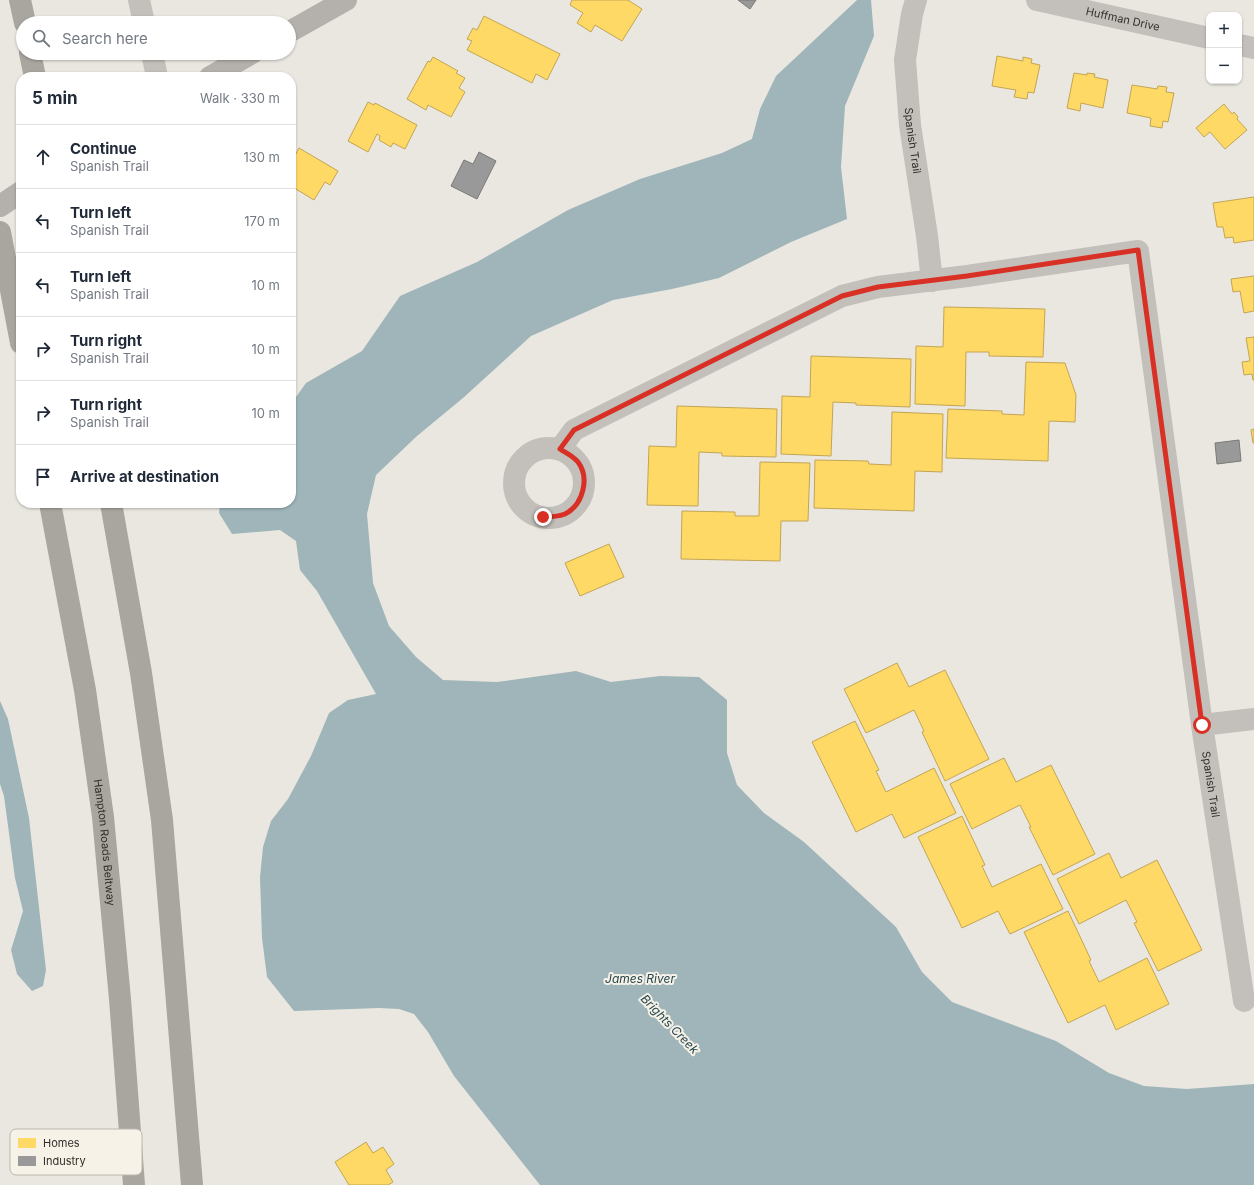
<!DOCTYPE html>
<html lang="en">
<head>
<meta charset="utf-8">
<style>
  :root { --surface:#fff; --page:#f2f2f3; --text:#1f2937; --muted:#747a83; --line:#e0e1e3 }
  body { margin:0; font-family:Inter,sans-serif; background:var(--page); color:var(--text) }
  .controls { position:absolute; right:12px; top:12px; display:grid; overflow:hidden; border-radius:8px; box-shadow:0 1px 3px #0004 }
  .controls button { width:36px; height:36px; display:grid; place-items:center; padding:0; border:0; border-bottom:1px solid var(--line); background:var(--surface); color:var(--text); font:20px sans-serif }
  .stop { position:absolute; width:12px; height:12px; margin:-9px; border:3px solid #d93025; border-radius:50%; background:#fff }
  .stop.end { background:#d93025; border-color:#fff; box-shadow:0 1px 4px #0008 }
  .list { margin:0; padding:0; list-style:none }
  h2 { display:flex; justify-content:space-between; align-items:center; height:52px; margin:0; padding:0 16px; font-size:17px }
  h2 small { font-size:13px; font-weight:400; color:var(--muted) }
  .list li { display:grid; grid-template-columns:26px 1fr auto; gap:12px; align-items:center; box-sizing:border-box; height:64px; padding:0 16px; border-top:1px solid var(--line) }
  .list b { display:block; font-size:15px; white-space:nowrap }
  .list p { margin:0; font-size:13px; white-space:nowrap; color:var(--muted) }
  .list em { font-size:13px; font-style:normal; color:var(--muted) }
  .icon { flex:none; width:22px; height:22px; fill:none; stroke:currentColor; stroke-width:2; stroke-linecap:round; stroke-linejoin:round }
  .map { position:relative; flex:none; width:1254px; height:1185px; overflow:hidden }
  .search { position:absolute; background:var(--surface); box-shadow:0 1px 3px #0004; left:16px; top:16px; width:280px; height:44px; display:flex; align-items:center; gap:10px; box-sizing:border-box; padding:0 14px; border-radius:22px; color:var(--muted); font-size:15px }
  .panel { position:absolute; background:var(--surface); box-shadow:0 1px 3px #0004; left:16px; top:72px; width:280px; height:436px; border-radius:16px }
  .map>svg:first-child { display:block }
  .water { fill:#9fb5b9 }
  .homes { fill:#ffd966; stroke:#c2a554 }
  .industry { fill:#999; stroke:#7a7977 }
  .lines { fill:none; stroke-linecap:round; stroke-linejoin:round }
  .street { stroke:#c3bfba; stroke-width:22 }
  .secondary { stroke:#b4b0ab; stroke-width:22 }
  .highway { stroke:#a9a6a0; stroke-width:22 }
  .route { stroke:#d93025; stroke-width:5 }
  .labels { text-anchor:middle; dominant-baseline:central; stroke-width:4; stroke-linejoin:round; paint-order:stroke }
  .street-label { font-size:11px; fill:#332d29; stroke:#f7f2e8 }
  .water-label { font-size:12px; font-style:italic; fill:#24464f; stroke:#f7f2e8 }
  .key { fill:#f7f2e8; stroke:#bcb7af; stroke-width:1 }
  .key-label { font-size:11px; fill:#332d29 }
</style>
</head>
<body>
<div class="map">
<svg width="1254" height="1185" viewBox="0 0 1254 1185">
  <rect width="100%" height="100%" fill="#eae7e1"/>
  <path class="water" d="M857,0h14l3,36 -29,70 -4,61 6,52 -56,23 -72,36 -47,11 -59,11 -82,36 -68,62 -46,38 -41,39 -9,39 6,69 16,43 27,31 27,23 54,2 79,-11 35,11 49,-6 39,1 28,23v53l10,32 27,28 40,29 92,85 26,45 30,30 104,39 53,32 35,13 43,3 67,-5v101h-714l-86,-109 -26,-44 -14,-18 -15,-5 -20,-1 -85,3 -27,-34 -5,-39 -2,-61 3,-30 8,-26 17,-22 23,-43 18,-43 19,-13 28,-6 -59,-103 -17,-21 -4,-29 -16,-11 -48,4 -13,-21 1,-10h71v-99l15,-21 56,-32 38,-55 77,-34 91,-52 72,-31 82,-26 30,-14 8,-30 16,-33z
    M0,701l8,18 21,99 17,152 -3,16 -11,5 -15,-17 -6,-24 12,-39 -8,-33 -11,-82 -4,-12z"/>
  <path class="homes" d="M572,0h56l14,9 -20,32 -27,-16 -4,7 -14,-9 6,-10 -13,-8z
    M484,16l76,38 -13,26 -11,-6 -4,9 -65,-33 5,-9 -5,-2 6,-11 4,2z
    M997,56l26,5v-4l9,2 -1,4 9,2 -6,28 -6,-1 -1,7 -13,-2 2,-7 -24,-4z
    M433,57l25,14 -2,2 9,5 -6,10 6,4 -14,25 -23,-12 -2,5 -19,-11 21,-38 2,1z
    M1074,73l13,2v-2l8,1 -1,3 14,3 -5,28 -22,-5 -1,8 -13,-3z
    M1132,85l25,4 1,-3 9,1 -1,5 8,1 -6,29 -5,-1 -1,7 -12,-2 1,-8 -24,-5z
    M368,102l6,3 1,-2 42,22 -12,24 -12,-6 -2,4 -12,-7 1,-4 -3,-2 -9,18 -20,-11z
    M1224,104l8,10 2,-2 4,5 -1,2 10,11 -22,19 -15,-17 -6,5 -8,-9z
    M299,148l39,23 -8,14 -5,-3 -11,18 -23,-14v-23z
    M1254,197v43l-20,3 -1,-6 -8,1 -2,-11h-6l-4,-24z
    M1254,276v35l-10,2 -4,-22 -7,1 -2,-13z
    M944,307l101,2 -2,48 -54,-1v-4h-23l-1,54 -50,-2 1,-58 27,1z
    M1254,337v43h-1l-1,-6 -8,1 -2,-13 8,-1 -4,-23z
    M811,356l100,3 -1,48 -54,-2v-2l-23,-1 -2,54 -50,-2 1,-58 28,1z
    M1026,362l39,1 11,32 -1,27 -26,-1 -1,40 -102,-3 2,-49 54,2v3l22,1z
    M677,406l100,3 -1,48 -54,-1v-3l-23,-1 -1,54 -51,-1 2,-59 27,1z
    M892,412l51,2 -1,58 -27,-1 -1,40 -100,-3 1,-48 53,1 1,3 22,1z
    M1254,429v14h-1l-2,-13z
    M760,462l50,1 -2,58h-27l-1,40 -99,-2 1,-48 53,1v4h24z
    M609,544l15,33 -44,19 -15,-33z
    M897,663l12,24 36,-17 44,89 -44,22 -23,-49 2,-1 -10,-21 -48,23 -22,-44z
    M855,721l24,49 -3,1 10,21 48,-24 22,45 -52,25 -12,-24 -36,18 -44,-90z
    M1004,758l12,24 35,-17 44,89 -42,21 -24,-48h2l-11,-22 -48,24 -22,-45z
    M962,816l23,49 -3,1 10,21 49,-23 22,45 -53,25 -12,-23 -36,17 -44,-91z
    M1109,853l12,25 36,-18 45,90 -44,21 -24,-48 3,-1 -11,-22 -47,24 -22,-45z
    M1068,911l23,49 -2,1 10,21 48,-24 22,46 -53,26 -11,-25 -37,18 -44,-91z
    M366,1142l7,11 10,-6 11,17 -8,6 7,12 -5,3h-39l-14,-23z"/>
  <path class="industry" d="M738,0h18l-6,9z
    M479,152l17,9 -19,38 -26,-13 13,-26 9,4z
    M1239,440l2,21 -24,3 -2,-21z"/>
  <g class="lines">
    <g class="street">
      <path d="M139,0l5,23"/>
      <path id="s1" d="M916,0l-4,14 -7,46 5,65 17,111 5,45"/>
      <path id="s2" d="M1037,0l172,38"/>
      <path d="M1239,45l15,3"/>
      <path d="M152,53l5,24"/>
      <circle cx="549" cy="483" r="35"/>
      <path id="s3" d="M560,449l14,-19 268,-134 36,-9 89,-11 171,-25 64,474 42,276"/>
      <path d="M1202,725l52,-6"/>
    </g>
    <path class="secondary" d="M289,32l57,-32
      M210,77l42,-24
      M0,206l21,-14"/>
    <g class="highway">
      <path d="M20,0l5,23"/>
      <path d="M30,53l5,24"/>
      <path d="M0,232l21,111"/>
      <path id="s4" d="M50,503l35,187 18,127 17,182 14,186"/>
      <path d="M111,503l30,170 21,147 30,365"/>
    </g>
  </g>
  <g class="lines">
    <path class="route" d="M543,517c8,0 14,0 22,-3 18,-9 25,-36 13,-52 -5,-6 -12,-9 -18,-13l14,-19 268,-134 36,-9 89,-11 171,-26 64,475"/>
  </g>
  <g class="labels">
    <g class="street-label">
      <text stroke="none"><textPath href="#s2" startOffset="88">Huffman Drive</textPath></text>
      <text stroke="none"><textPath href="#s1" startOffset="142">Spanish Trail</textPath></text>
      <text stroke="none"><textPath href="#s3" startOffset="1161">Spanish Trail</textPath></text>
      <text stroke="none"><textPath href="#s4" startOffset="344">Hampton Roads Beltway</textPath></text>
    </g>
    <g class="water-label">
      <text x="640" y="978">James River</text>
      <text transform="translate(670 1024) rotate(46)">Brights Creek</text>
    </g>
  </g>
  <rect x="10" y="1129" width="132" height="46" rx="6" class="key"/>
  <rect x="18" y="1138" width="18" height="10" fill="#ffd966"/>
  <rect x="18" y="1156" width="18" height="10" fill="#999"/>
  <g class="key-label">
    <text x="43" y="1147">Homes</text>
    <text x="43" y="1165">Industry</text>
  </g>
</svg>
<div class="controls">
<button>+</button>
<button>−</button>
</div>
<div class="stop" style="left:1202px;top:725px"></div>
<div class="stop end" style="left:543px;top:517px"></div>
<div class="search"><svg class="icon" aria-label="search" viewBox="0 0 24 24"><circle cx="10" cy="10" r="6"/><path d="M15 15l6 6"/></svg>Search here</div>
<section class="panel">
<h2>5 min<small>Walk · 330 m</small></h2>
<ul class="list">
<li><svg class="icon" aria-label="ahead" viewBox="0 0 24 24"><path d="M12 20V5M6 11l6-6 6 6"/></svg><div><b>Continue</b><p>Spanish Trail</p></div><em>130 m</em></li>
<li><svg class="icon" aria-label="left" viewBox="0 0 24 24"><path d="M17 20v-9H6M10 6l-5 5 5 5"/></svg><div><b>Turn left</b><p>Spanish Trail</p></div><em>170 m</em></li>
<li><svg class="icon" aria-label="left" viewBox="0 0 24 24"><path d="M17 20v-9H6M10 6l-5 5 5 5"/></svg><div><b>Turn left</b><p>Spanish Trail</p></div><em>10 m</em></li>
<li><svg class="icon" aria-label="right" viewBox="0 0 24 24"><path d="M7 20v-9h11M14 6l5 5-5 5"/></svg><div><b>Turn right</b><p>Spanish Trail</p></div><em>10 m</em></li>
<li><svg class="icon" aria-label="right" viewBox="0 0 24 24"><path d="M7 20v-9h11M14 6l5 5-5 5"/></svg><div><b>Turn right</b><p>Spanish Trail</p></div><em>10 m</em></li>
<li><svg class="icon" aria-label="arrive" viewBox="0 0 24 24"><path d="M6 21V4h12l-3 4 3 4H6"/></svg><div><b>Arrive at destination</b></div></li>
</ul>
</section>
</div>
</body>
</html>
